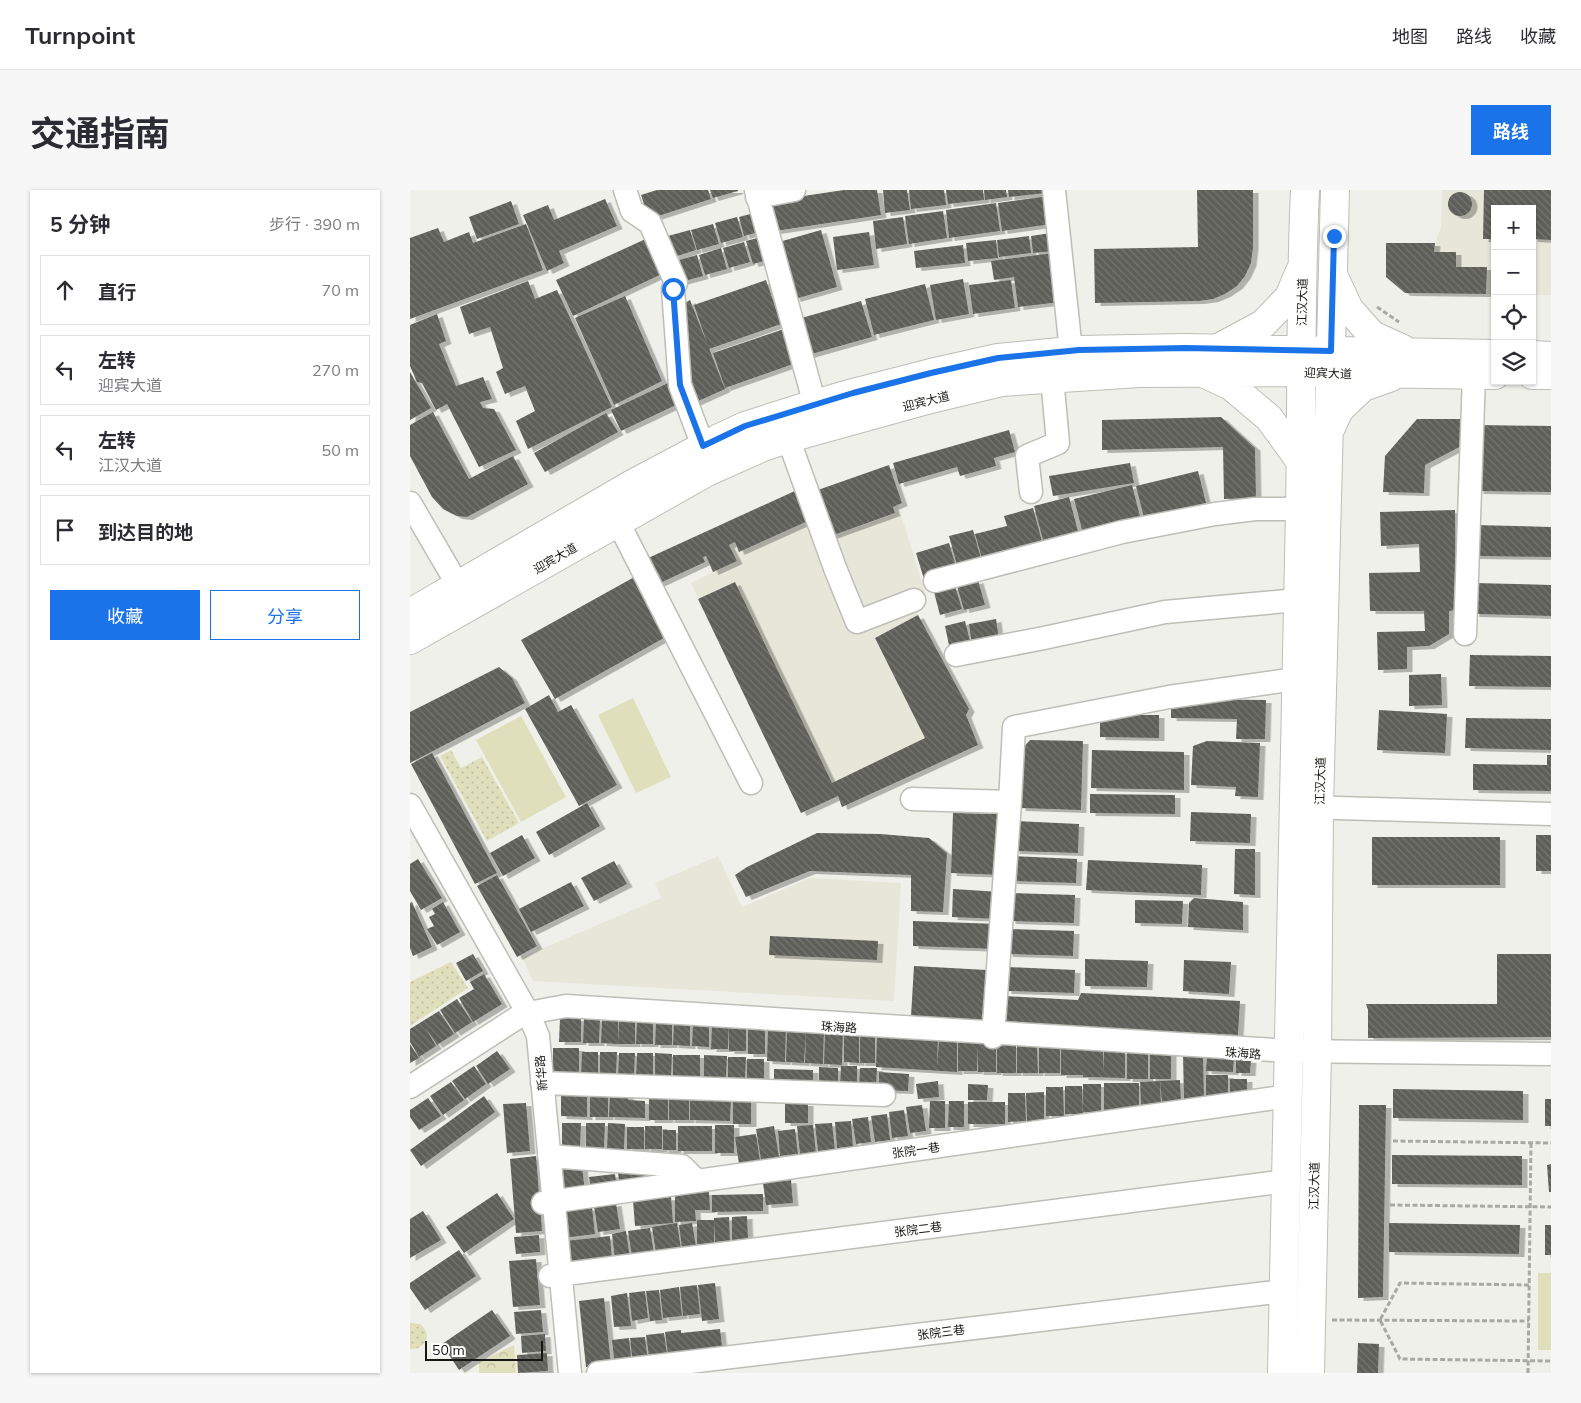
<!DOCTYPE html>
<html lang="zh">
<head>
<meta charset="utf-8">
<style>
  :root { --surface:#fff; --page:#f7f7f7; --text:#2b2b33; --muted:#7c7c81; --line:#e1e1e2; --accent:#1a73e8 }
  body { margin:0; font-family:Mulish,"Noto Sans SC",sans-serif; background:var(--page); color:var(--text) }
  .controls { position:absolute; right:15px; top:15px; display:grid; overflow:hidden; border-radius:0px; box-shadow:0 1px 4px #0004 }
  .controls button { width:45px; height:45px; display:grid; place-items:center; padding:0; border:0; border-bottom:1px solid var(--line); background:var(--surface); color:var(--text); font:25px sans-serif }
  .scale { position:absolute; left:15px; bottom:12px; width:118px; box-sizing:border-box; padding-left:5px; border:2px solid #161614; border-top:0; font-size:14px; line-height:18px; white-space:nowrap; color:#161614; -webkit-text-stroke:4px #fffffe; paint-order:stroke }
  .stop { position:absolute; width:15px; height:15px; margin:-11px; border:4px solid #1a73e8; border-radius:50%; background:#fff }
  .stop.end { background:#1a73e8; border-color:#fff; box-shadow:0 1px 5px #0008 }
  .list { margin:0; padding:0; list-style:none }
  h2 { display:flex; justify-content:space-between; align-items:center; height:65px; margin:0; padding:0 20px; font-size:21px }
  h2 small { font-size:16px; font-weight:400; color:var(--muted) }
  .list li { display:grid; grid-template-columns:32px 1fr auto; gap:15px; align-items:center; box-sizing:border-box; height:70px; margin:0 10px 10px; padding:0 10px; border:1px solid var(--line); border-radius:0px }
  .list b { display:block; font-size:19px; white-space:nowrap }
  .list p { margin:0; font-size:16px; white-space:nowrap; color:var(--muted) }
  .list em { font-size:16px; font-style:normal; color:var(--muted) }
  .actions { display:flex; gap:10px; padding:15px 20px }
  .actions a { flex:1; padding:11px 0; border:1px solid var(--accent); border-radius:0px; text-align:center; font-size:18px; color:var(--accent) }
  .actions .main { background:var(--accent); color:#fff }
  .icon { flex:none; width:28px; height:28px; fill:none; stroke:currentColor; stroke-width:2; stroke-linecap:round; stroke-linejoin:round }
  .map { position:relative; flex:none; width:1141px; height:1183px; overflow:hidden; border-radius:0px }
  header { display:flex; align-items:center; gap:30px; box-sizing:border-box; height:70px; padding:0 25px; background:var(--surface); border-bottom:1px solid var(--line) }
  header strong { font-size:24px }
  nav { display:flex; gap:28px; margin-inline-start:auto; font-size:18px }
  .intro { display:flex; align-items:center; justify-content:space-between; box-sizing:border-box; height:120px; padding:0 30px }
  h1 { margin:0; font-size:35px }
  .button { padding:12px 22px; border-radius:0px; background:var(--accent); color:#fff; font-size:18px; font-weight:700 }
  main { display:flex; gap:30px; padding:0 30px }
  aside { flex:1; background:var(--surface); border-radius:0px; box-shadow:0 1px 4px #0004 }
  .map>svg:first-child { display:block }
  .built { fill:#e6e6d9 }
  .grass { fill:url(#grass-dots) }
  .forest { fill:url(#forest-crowns) }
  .park { fill:#dfdfbb }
  .building { fill:url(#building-back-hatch); filter:url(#shadow) }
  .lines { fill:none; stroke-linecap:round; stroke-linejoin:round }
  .minor-casing { stroke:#bebeb8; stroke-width:25 }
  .major-casing { stroke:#bebeb8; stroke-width:30 }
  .path { stroke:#a9a9a4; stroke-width:3; stroke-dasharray:5 2.5; stroke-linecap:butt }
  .minor { stroke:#fff; stroke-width:22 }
  .major { stroke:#fff; stroke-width:28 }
  .route { stroke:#1a73e8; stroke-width:6 }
  .labels { text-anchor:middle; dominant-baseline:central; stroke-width:5; stroke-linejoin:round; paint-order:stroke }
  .street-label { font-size:12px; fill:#161614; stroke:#fffffe }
</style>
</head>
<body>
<header>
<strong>Turnpoint</strong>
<nav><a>地图</a><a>路线</a><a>收藏</a></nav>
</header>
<div class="intro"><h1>交通指南</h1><a class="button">路线</a></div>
<main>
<aside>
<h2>5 分钟<small>步行 · 390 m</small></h2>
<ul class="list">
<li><svg class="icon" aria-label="ahead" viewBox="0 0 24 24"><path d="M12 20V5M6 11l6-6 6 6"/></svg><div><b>直行</b></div><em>70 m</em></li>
<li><svg class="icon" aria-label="left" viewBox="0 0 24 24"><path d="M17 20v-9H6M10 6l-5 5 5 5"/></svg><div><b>左转</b><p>迎宾大道</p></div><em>270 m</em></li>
<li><svg class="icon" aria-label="left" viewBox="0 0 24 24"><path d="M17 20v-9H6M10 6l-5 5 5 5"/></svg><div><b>左转</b><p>江汉大道</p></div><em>50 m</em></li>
<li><svg class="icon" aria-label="arrive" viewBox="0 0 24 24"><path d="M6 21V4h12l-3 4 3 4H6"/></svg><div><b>到达目的地</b></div></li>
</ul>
<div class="actions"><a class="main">收藏</a><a>分享</a></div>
</aside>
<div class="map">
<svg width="1141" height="1183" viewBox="0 0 1141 1183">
  <defs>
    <pattern id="grass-dots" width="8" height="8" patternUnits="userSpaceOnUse" patternTransform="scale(1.25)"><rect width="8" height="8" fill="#dfdfbb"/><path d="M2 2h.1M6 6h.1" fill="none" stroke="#bfbfa0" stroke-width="1.8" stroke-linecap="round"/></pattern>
    <pattern id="forest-crowns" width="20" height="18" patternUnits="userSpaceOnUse" patternTransform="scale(1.25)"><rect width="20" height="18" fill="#dfdfbb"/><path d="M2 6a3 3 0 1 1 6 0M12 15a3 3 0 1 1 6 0" fill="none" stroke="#bfbfa0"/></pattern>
    <pattern id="building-back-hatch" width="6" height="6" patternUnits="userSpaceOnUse" patternTransform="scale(1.25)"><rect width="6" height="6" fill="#5f5f5a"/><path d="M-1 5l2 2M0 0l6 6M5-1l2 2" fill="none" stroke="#767672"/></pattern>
    <filter id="shadow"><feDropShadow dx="5.5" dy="3" stdDeviation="0" flood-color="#0004"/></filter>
  </defs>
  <rect width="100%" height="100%" fill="#f0f0ea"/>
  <path class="built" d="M1032,0h109v105h-19v-86h-37v85h-9v-27h-30v-15h-22l1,-9 6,-16z
    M387,300l34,46 64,-22 -2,-7 5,-2 27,87 -8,12 1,11 48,100 12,30 -136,62 -4,-11 -37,17 -110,-230 22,-11 -7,-16 29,-13 -10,-21z
    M308,666l24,51 68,-29 91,5 -7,118 -361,-20 -11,-24 139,-59 -6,-15z"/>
  <path class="grass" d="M41,560l10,18 21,-11 37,66 -32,18 -47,-85z
    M41,772l17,26 -58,38v-44z
    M0,1133l10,1c13,10 6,26 -10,25z"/>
  <path class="forest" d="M104,1155l2,28h-37v-11z"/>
  <path class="park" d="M223,508l38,79 -35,16 -38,-78z
    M111,526l45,81 -45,25 -45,-82z
    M1128,1083h13v77h-13z"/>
  <path class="building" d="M247,0h51l3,9 -62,20 -8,-24z
    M300,0h28v1l-25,7z
    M434,0h33l4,25 -106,16 -5,-30z
    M473,0h24l3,20 -25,3z
    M499,0h35l2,15 -35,4z
    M536,0h37l1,10 -36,4z
    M574,0h22l1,7 -22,3z
    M598,0h38v3l-37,4z
    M787,0h56v57l-2,16 -6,13 -8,10 -12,8 -12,5 -14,2 -104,2 -1,-54 104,-2z
    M1074,0h67v50l-19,-1v-30h-37v30h-12z
    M1038 14a12 12 0 1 1 24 0a12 12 0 1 1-24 0Z
    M638,6l4,28 -50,7 -4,-28z
    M195,9l12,27 -58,25 5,12 -17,8 -24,-56 25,-10 6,15z
    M101,11l8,23 -42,15 -8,-22z
    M586,13l4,28 -51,7 -3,-28z
    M533,21l4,27 -38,6 -4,-28z
    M344,23l5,19 -15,4 -5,-19z
    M327,27l6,20 -22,6 -6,-20z
    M493,27l4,27 -31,5 -3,-28z
    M116,34l17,46 -133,49v-81l28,-10 6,14 25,-10 4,11z
    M303,34l6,20 -22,6 -6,-20z
    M280,40l6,20 -22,7 -6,-21z
    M411,40l16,57 -42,12 -16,-57z
    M459,42l5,33 -37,5 -4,-33z
    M641,43l2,18 -20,2 -2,-17z
    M355,46l6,23 -18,5 -7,-23z
    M619,46l2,17 -32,4 -2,-17z
    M240,47l16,35 -93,44 -17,-36z
    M586,50l2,18 -30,3 -2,-18z
    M334,52l6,20 -21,6 -6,-20z
    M976,53h49l-1,9h22v15h31l-1,27 -81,-1 -19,-16z
    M553,55l2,18 -49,5 -2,-17z
    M311,58l6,21 -22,6 -6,-20z
    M643,63l7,49 -42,5 -4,-30 -20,3 -3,-19z
    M287,65l6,21 -22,6 -6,-21z
    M553,89l6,35 -33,6 -6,-35z
    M356,90l15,44 -72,25 -15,-44z
    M601,90l4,28 -42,6 -4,-29z
    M118,91l7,18 22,-9 55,117 -84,42 -12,-28 19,-10 -10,-25 -20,8 -9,-22 7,-4 -13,-41 -21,7 -9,-27z
    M515,94l9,36 -60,15 -9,-36z
    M215,106l37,85 -48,24 -39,-87z
    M280,110l35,89 -31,14 -7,-29 -7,-68z
    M451,111l11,36 -64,18 -10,-36z
    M27,124l9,27 -7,3 17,42 27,-9 9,22 -12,3 3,6 11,1 22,41 -37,17 -32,-63 -11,6 -14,-27 -5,-1 -7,-16v-41z
    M374,139l12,34 -71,25 -12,-35z
    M0,182l21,36 -21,12z
    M258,193l10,21 -57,27 -10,-21z
    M23,222l36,67 44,-23 15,28 -61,33 -10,-1 -14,-7 -11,-12 -22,-41v-31z
    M196,223l12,19 -73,40 -11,-19z
    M811,227l34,31 1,50 -32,1 -1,-52 -121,3v-30z
    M1007,229h52v23l-44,23 -1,28 -41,-1 2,-36z
    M1068,235l73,1v66l-73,-1z
    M599,240l6,22 -21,6 2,8 -36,10 -3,-9 -58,17 -6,-21z
    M720,273l4,20 -81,13 -4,-20z
    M479,275l13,38 -9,4 2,6 -64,23 -16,-45z
    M788,281l8,32 -62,15 -8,-32z
    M722,295l9,35 -58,14 -9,-35z
    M387,300l13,30 -71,32 -4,-10 -6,3 8,16 -24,11 -7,-16 -3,1 2,5 -47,22 -12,-25z
    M659,307l10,38 -35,9 -10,-38z
    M623,318l10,37 -60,17 -8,-28 32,-8 -3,-10z
    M1045,320l1,100 -7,1v23l-20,12 -22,1v22l-29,1 -1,-38 48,-1 -1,-20h-54l-1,-38 51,-1 -1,-28 -38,2 -1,-34z
    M1064,335l77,2v30l-78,-1z
    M563,340l9,32 -24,7 -9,-33z
    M539,353l8,27 -33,9 -8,-26z
    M228,385l33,59 -116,65 -34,-59z
    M568,390l7,25 -21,5 -7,-24z
    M325,392l97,201 93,-45 -50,-100 43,-23 51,94 -3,6 12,30 -136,62 -4,-11 -37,17 -103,-214z
    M1064,393l77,2v31l-77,-2z
    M545,396l7,23 -22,6 -6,-23z
    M586,429l3,21 -27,5 -3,-21z
    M555,431l6,24 -21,5 -5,-24z
    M1060,465l81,1v31l-82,-1z
    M89,477l13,11 13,25 -115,60v-51z
    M1031,484l1,31 -33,1v-31z
    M139,505l9,17 13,-7 46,80 -38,21 -54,-97z
    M761,509l95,1 -1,39h-29l1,-20 -66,-1z
    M969,520l68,4 -2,39 -68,-3z
    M690,525h59v23l-59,-1z
    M1056,528l85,1v31l-86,-2z
    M620,550l53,1 -2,69 -61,-2 2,-59z
    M797,551l53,2 -2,54 -23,-1 1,-9 -45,-2 2,-39z
    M682,560l92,2v38l-93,-2z
    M22,563l65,120 -22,11 -64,-120z
    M1137,565h4v36l-78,-1v-26l74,1z
    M680,604l85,1v19l-85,-1z
    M177,613l13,23 -51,29 -13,-23z
    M781,622l60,2 -1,29 -60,-2z
    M543,623l49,1v61l-51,-2z
    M605,631l64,3 -1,29 -64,-2z
    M407,643l63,1 49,4 18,15 -4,59 -32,-1v-36l-101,-4 -64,26 -11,-22 12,-8z
    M112,645l13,23 -32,18 -13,-23z
    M1126,645h15v36h-15z
    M962,647h128v48h-128z
    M825,659h20v46l-21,-1z
    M602,666l65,3 -1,24 -65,-2z
    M8,669l24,39 -21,12 -11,-19v-27z
    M678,670l114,5 -1,30 -115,-5z
    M204,671l13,23 -33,17 -13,-23z
    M87,685l40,71 -20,11 -40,-71z
    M161,692l13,24 -53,26 -12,-23z
    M543,699l47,3 -1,27 -47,-2z
    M600,703l65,2 -1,28 -64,-2z
    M784,708l49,4v28l-55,-3 1,-24z
    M725,710l48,1 -1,23 -47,-1z
    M2,712l20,45 -19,9 -3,-8v-45z
    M33,712l17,30 -23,13 -10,-16 7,-3 -5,-9 6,-3 -3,-5z
    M503,731l85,3 -1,25 -84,-3z
    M598,739l66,2 -1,25 -66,-2z
    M360,746l108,5 -1,19 -108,-5z
    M63,764l10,17 -17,10 -10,-18z
    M1087,764h54v83l-183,1v-28l-2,-6h131z
    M675,769l63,2 -1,26 -62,-1z
    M774,770l47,2 -2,32 -46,-3z
    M504,776l73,4 -2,50 -74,-4z
    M597,777l68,3 -1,23 -68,-2z
    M74,784l18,30 -29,18 -14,-24 15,-9 -4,-7z
    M671,803l159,8 -2,34 -236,-12 1,-27 75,4z
    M47,809l15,23 -17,11 -15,-23z
    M29,821l15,23 -17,11 -11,-17 10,18 -17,11 -9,-15v-13z
    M150,828h21v24h-22z
    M174,828l16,1 -1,24h-16z
    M192,829h16v25l-17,-1z
    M209,829h16v25h-17z
    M227,830h16v24h-17z
    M246,830h16v25h-17z
    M264,831h16v25l-17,-1z
    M283,832h16v25l-17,-1z
    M302,833h17l-1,26h-17z
    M319,834h17v27h-17z
    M338,835h17v29h-17z
    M358,836l18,1 -1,35 -18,-1z
    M377,837l37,2 -1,35 -18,-1 1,-31 -2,31 -18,-1z
    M415,839l18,1 -1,35 -18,-1z
    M434,841h15v32l-15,-1z
    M450,841l15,1v31h-15z
    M467,845l61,3 -1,30 2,-28h18v32l-81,-5z
    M548,853h38v29h-18l-1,-25v24h-19z
    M0,854l9,14 -9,5z
    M587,855h19v28h-19z
    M607,855h20l1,28h-21z
    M629,855h21v28h-21z
    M143,858h26v30h-26z
    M651,858h21v2l21,-1 1,24v-22h21v27l-42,-1v-2h-22z
    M87,861l13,18 -22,15 -12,-18z
    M172,862h16v24h-17z
    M190,862h17l-1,25 -16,-1z
    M717,862h21v27h-21z
    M740,862h21v27h-21z
    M209,863h16l-1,24h-16z
    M227,863h16v25l-17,-1z
    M245,863l17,1 -1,24h-16z
    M773,864h20l1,46h-20z
    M263,865h27v23h-27z
    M294,865l23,1 -1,23h-22z
    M797,866l27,1 -1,15 -27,-1z
    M318,867h18l-1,23 -17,-1z
    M337,869h17v23l-17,-1z
    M826,869l15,1 -1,13h-14z
    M64,876l12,18 -21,15 -13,-18z
    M431,876h16v21h-17z
    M409,877l19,1v18h-19z
    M450,878h17l-1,21h-17z
    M364,879l39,1v15l-39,-1z
    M469,882l30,2 -1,17 -29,-1z
    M796,885h22v21h-22z
    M820,889h17v17h-17z
    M770,890l1,22 -19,1 -2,-22z
    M528,891l1,16 -21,2 -2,-15z
    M750,891l1,23 -20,1 -1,-23z
    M41,892l13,18 -21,15 -13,-19z
    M694,893h35v27l-35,1z
    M558,894l20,1 -1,15h-19z
    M673,894h18v28h-18z
    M655,896h17l1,28h-18z
    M151,897h26v30l-26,-1z
    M636,897h17l1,29h-18z
    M983,899l130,2v29l-130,-2z
    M180,901h18v26h-18z
    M200,901h18v9l17,1v17l-36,-1z
    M239,902h19v28h-19z
    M259,902h20v28h-20z
    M634,902v29h-17l-1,-28z
    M598,903h17l1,28 -18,1z
    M280,905l41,2 -1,24 -40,-1z
    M74,906l11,16 -74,54 -11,-16z
    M18,908l13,18 -22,14 -9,-13v-7z
    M1135,909h6v27h-6z
    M323,910h18v24h-18z
    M520,911h15v27h-16z
    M539,911h15v26h-16z
    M558,912h37v22h-37z
    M116,913l4,48 -23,2 -4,-49z
    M375,913h23v20h-23z
    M512,915l4,26 -16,2 -4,-26z
    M949,915h27l-3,192 -25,1z
    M494,920l4,26 -16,2 -3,-26z
    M477,924l3,26 -15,2 -4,-26z
    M458,927l3,25 -15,2 -4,-25z
    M441,931l2,26 -16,1 -2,-26z
    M152,933h19l-1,26h-18z
    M176,933h19l-1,26h-18z
    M198,933l17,1 -1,26h-17z
    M422,933l3,27 -17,1 -3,-27z
    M305,935h19v28h-19z
    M403,935l3,28 -16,1 -3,-28z
    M235,936h17v23h-17z
    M268,936h34v25h-34z
    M364,936l5,31 -18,3 -5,-31z
    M217,937h17v22h-17z
    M385,939l3,25 -18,2 -2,-25z
    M253,940h13v20h-13z
    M346,944l4,27 -21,3 -4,-27z
    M982,965l130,1v29l-130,-1z
    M126,966l6,75 -26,2 -6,-74z
    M1141,974v28h-2l-2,-27z
    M172,976l3,26 -26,4 -3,-27z
    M234,980l2,15 -26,2 -2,-14z
    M205,984l2,14 -26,3 -2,-14z
    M381,990l2,23 -27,2 -3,-22z
    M299,1002l1,18h-15l1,11 -21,1v-29z
    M87,1003l17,26 -50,34 -18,-26z
    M353,1004v17l-51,1v-17z
    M261,1007l2,26 -38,3 -2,-26z
    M206,1013l4,26 -22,3 -4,-26z
    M182,1017l3,27 -32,4 -4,-27z
    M13,1021l18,29 -31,18v-39z
    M337,1026l1,23 -16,2v-24z
    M319,1027l1,24 -15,1 -1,-20v22h-17v-24h17v-2z
    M267,1033l4,26 -25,4 -4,-26z
    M282,1033l4,23 -14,2 -3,-23z
    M979,1033l131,2 -1,29 -130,-2z
    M1135,1035h6v30h-6z
    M240,1038l4,26 -22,3 -4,-26z
    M216,1041l4,27 -15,1 -3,-25z
    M129,1045l1,17 -24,2 -2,-17z
    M200,1046l2,24 -44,5 -3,-24z
    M49,1060l17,26 -51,34 -15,-22v-5z
    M126,1069l4,46 -27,2 -4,-46z
    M305,1093l4,36 -17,2 -4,-36z
    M287,1095l3,29 -17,2 -3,-29z
    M269,1097l3,29 -19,2 -3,-28z
    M249,1100l3,30 -12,1 -4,-30z
    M235,1101l3,27 -16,3 -3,-28z
    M217,1103l4,33 -17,1 -3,-31z
    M194,1108l7,67 -25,2 -7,-66z
    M82,1120l18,26 -51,34 -17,-26z
    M131,1120l2,22 -27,2 -2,-22z
    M310,1139l3,26 -54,7 -4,-30 16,-2v3z
    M254,1143l4,29 -18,2 -4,-29z
    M135,1144l1,17 -24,2 -1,-17z
    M235,1147l3,26 -15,2 -3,-27z
    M219,1148l3,27 -17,2 -3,-27z
    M948,1153l21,1 -1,29h-21z
    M137,1163l1,18 -30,2 -1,-18z"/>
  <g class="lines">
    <defs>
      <path id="minor" d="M215,0l7,21 18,12 26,60 -3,6 7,96 23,61
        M346,0l59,215
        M644,0l17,161
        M347,7l37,-7
        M378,248l47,130 22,54 57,-22
        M621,302l-4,-36 31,-13 -6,-65
        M0,313l56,96
        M208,332l133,261
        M525,391l187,-49 93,-18 40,-5h45
        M1055,444l9,-259
        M546,465l88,-17 121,-26 133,-12
        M502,609l98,3 -17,235
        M600,612l4,-75 155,-30 127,-18
        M0,615l120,212 8,19 32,337
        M891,617l250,7
        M132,893l342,12
        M0,897l113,-73 43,-8 724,45 261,3
        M139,966l133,10 15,15
        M133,1013l746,-107
        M140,1086l737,-95
        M188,1183l686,-82"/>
      <path id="major" d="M925,89l14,30 23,26 31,14
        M810,157l43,-23 26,-27 11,-26
        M1122,165l19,1
        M795,184l26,12 38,32 31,43
        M1122,185h19
        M919,242l10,-22 24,-23 28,-10
        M0,423l224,-130 83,-44 28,-13 50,-16 58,-17 78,-20 67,-15 81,-8 107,-2 309,6
        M0,450l297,-168 56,-25 30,-10 130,-36 79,-19 137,-9 162,-1 194,3
        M872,1183c7,-287 11,-575 18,-862 2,-107 0,-214 5,-321
        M900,1183l7,-319 2,-247 16,-617"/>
    </defs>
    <use href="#minor" class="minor-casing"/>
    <use href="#major" class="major-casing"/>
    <path class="path" d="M967,117l22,15
      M983,951l158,2
      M980,1015l161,2
      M1119,1095l-129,-2 -20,37 20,39 151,2
      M922,1130l197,1
      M1118,1183l3,-231"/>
    <use href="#minor" class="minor"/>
    <use href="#major" class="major"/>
  </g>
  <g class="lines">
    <path class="route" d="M263,99l7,96 23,61 42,-20 108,-33 78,-20 67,-15 81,-8 107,-2 145,3 3,-115"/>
  </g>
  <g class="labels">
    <g class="street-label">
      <text transform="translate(892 112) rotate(-89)">江汉大道</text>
      <text transform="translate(918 183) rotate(2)">迎宾大道</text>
      <text transform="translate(516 211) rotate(-14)">迎宾大道</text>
      <text transform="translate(145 368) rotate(-30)">迎宾大道</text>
      <text transform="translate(910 591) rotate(-89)">江汉大道</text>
      <text transform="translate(429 837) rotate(3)">珠海路</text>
      <text transform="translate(833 863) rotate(4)">珠海路</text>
      <text transform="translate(131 883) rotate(-95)">新华路</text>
      <text transform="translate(506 960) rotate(-8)">张院一巷</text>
      <text transform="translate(904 996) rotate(-89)">江汉大道</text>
      <text transform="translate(508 1039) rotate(-7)">张院二巷</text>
      <text transform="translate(531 1142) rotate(-7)">张院三巷</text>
    </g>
  </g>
</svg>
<div class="controls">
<button>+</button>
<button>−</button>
<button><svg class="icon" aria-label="locate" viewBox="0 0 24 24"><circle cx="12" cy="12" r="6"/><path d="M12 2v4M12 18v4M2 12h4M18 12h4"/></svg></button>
<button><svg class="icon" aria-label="layers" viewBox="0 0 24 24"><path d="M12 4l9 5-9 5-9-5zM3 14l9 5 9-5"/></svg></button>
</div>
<div class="scale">50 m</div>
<div class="stop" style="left:263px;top:99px"></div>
<div class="stop end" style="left:924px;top:46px"></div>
</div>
</main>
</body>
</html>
